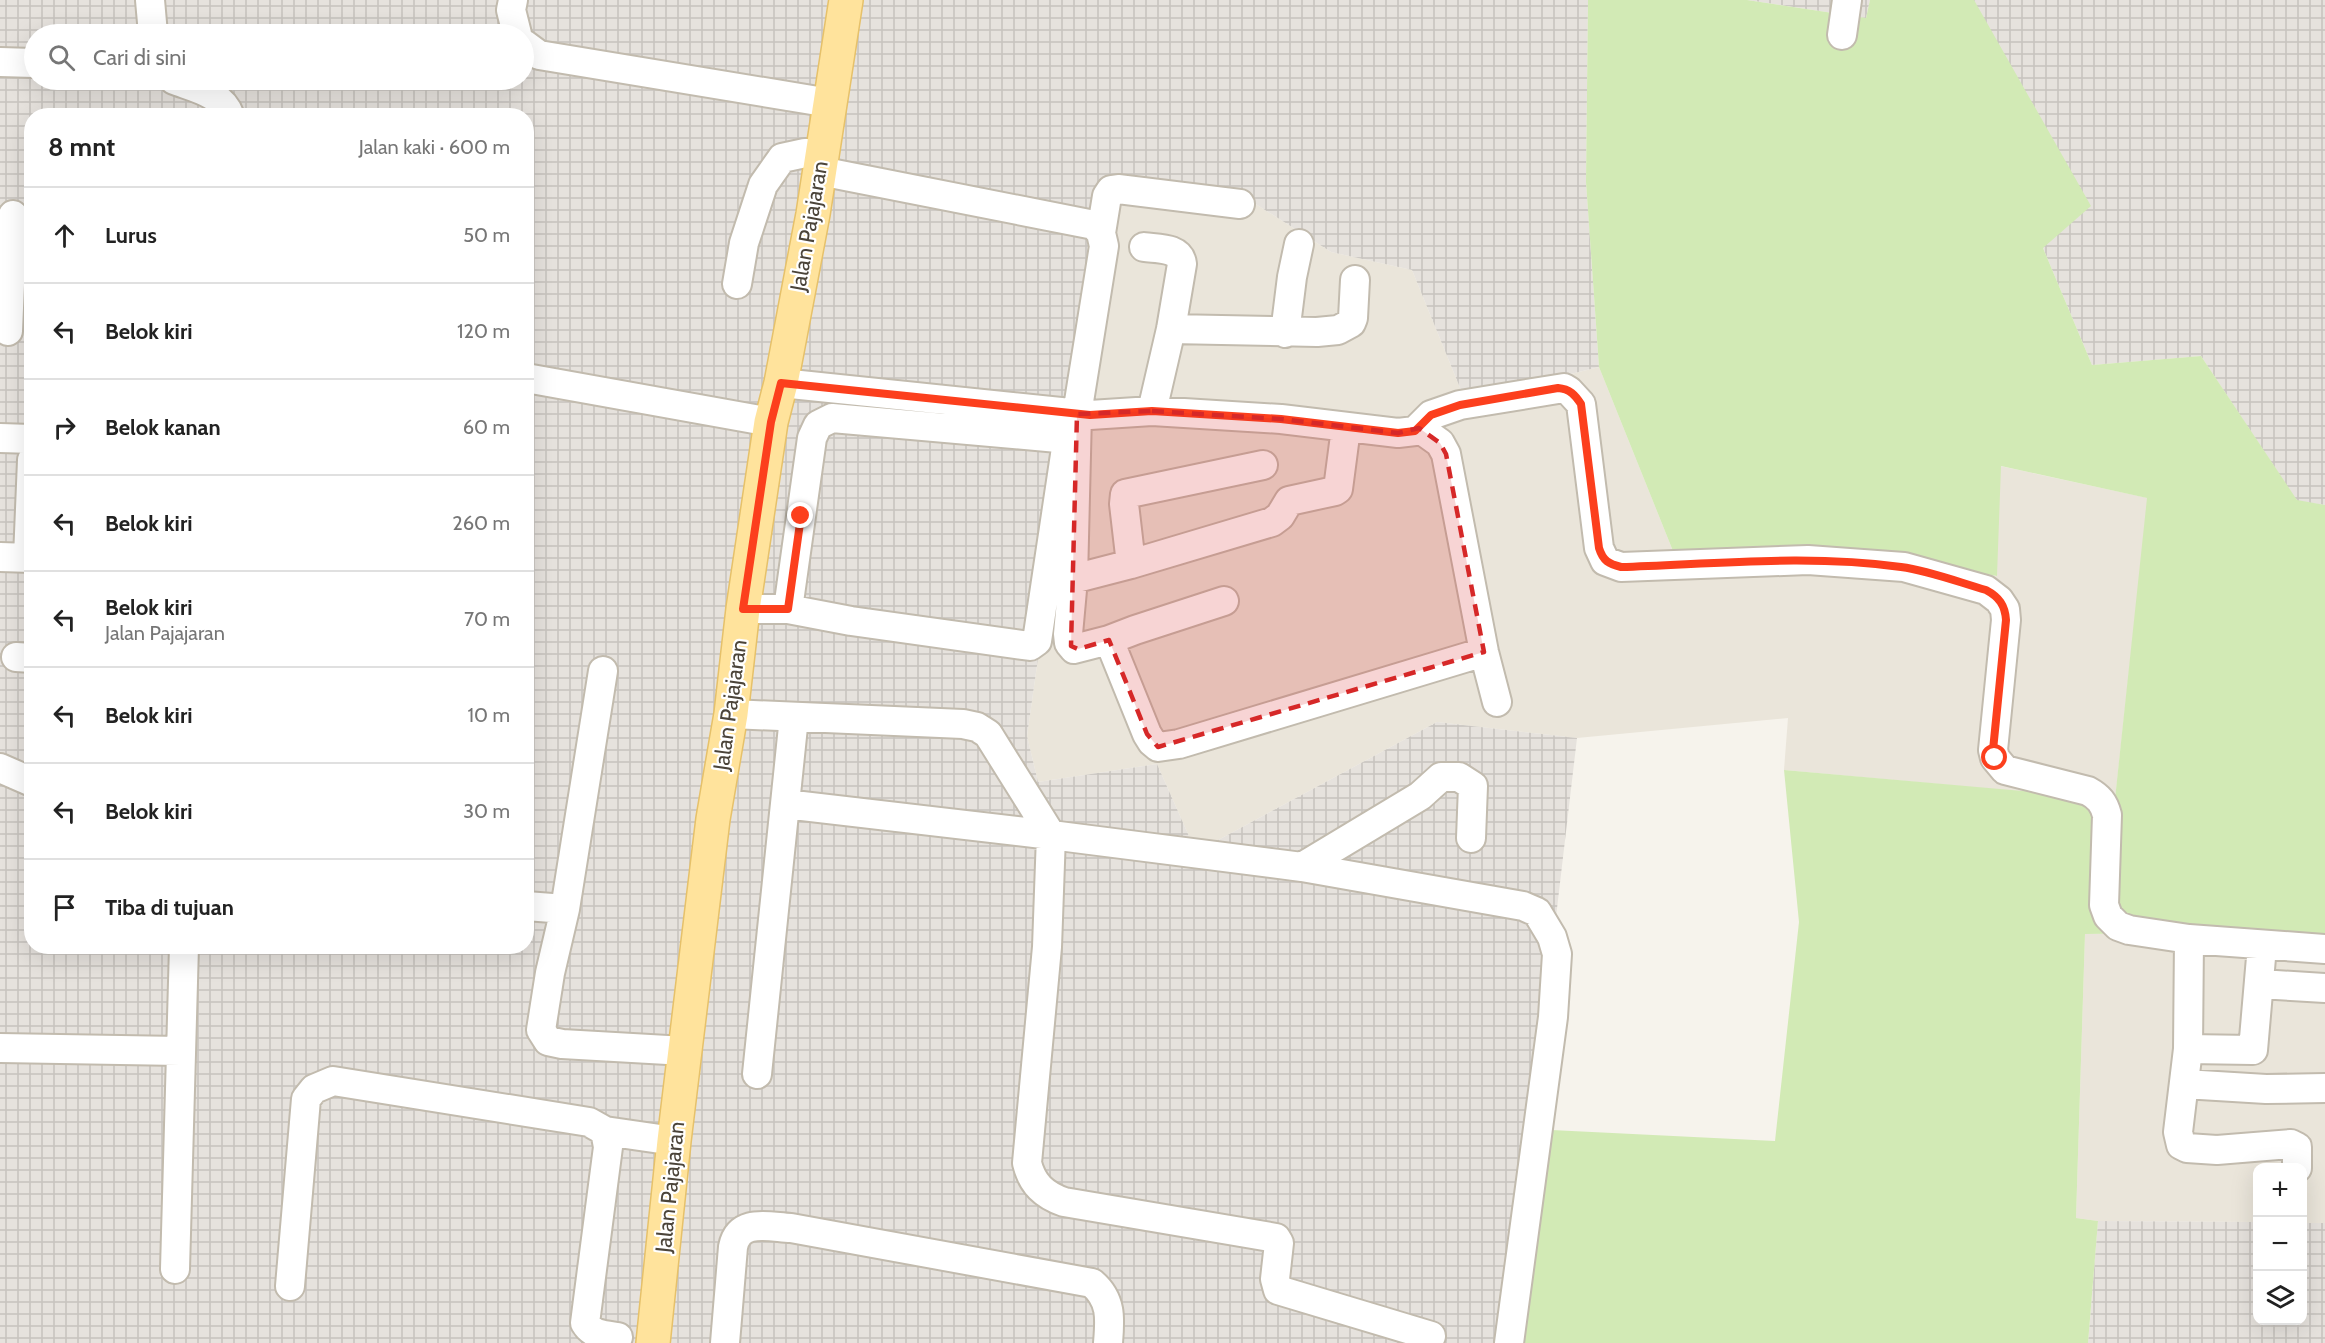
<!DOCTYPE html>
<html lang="id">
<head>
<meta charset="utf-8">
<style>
  :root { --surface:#fff; --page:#f2f2f2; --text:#222; --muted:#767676; --line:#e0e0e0 }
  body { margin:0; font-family:Cabin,sans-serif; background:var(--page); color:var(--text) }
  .controls { position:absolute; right:18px; bottom:18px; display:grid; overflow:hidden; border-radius:12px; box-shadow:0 6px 24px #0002 }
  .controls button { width:54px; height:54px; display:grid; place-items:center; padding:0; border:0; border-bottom:2px solid var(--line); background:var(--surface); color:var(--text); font:30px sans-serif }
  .stop { position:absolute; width:18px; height:18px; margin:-14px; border:4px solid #fc3f1d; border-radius:50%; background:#fff }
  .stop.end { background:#fc3f1d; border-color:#fff; box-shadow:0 2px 6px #0008 }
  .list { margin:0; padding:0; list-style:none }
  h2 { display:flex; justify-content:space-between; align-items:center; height:78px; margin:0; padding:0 24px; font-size:26px }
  h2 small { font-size:20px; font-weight:400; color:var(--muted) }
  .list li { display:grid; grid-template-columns:39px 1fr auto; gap:18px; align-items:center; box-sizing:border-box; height:96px; padding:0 24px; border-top:2px solid var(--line) }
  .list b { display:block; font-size:22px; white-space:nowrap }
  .list p { margin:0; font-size:20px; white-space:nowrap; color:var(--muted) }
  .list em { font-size:20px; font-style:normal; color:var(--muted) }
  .icon { flex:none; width:33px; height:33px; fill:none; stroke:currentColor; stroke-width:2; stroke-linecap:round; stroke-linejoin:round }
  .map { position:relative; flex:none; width:2325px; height:1343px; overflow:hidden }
  .search { position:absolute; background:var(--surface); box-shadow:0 6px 24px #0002; left:24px; top:24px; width:510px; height:66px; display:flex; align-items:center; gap:15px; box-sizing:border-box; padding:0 21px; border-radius:33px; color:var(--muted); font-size:22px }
  .panel { position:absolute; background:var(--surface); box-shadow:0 6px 24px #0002; left:24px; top:108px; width:510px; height:846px; border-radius:24px }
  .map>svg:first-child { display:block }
  .residential { fill:#eae5da }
  .industrial { fill:url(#industrial-grid); fill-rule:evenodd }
  .grass { fill:#d2eab5 }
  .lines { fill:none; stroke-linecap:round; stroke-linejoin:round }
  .minor-casing { stroke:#c2bbae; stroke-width:32 }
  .major-casing { stroke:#e6c16a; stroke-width:36 }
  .minor { stroke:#fff; stroke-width:28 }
  .major { stroke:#ffe39c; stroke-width:33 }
  .route { stroke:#fc3f1d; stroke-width:8 }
  .marked { fill:#d62828; fill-opacity:0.2; stroke:#d62828; stroke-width:4.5; stroke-dasharray:12 8; stroke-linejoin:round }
  .labels { text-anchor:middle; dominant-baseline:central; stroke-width:4.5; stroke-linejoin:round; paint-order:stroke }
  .street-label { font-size:22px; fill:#4b4439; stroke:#fff }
</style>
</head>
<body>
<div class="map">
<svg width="2325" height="1343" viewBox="0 0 2325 1343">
  <defs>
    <pattern id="industrial-grid" width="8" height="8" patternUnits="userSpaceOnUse" patternTransform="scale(1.5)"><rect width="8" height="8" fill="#e6e2dd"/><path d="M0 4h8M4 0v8" fill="none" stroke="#c7c3be"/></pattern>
  </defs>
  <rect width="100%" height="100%" fill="#f6f3ec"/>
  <path class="residential" d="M1106,179l145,22 80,51 81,18 53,130 134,-33 76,189 168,-5 153,25 4,-110 148,32 -33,302 -331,-30 4,-52 -211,20 -140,-16 -241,130 -39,-88 -119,18 -11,-46z
    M2253,932l72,7v284h-22l-1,-55h-44l-1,54 -159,-1 -22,-3 9,-284z"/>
  <path class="industrial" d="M0,0h1588l-2,182 13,185 -134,33 -53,-130 -81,-18 -80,-51 -145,-22 -79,557 11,46 119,-18 39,88 241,-130 140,16 -71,605h-1506zM34,34h490v46h-490zM32,116h494v830h-494z
    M1747,0h123l-4,18z
    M1974,0h351v505l-28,-4 -96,-145 -109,9 -49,-117z
    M2098,1221l159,1 1,98h44l1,-97h22v120h-237z"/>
  <path class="grass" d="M1588,0h159l119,18 4,-18h104l117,206 -48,42 49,117 109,-9 96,144 28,5v434l-72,-7 -168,2 -9,284 22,3 -10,122h-582l25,-214 244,12 24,-219 -15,-152 331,29 32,-301 -146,-32 -4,110 -154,-25 -168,5 -76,-189 -13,-185z"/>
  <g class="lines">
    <defs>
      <path id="minor" d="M150,0l3,34
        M513,0l-2,10 6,24
        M1842,35l5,-35
        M524,44l15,11 291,48
        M0,62l34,1
        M174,80c21,8 48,13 56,36
        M820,171l274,54 7,8 3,13 -27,168 -4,165 -5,55 1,9 5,6 35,-9 38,94 5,8 6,5 21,-3 305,-92
        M1101,233l6,-37 4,-6 7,-1 122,15
        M1144,247c14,2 36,0 38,17l-11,65 -19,82
        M737,284l7,-41 19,-58 19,-27 23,-5 17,2
        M1171,329l146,3 21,-2 13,-7 2,-5 2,-38
        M8,331l5,-116
        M1285,333l7,-56 7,-33
        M526,378l245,44
        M781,383l309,32 62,-4 129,8 117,14 17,-2 16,-16 29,-10 104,-17 5,3 12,13 18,144 6,13 16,6 187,-7 96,7 82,23 13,10 6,9 1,11 -13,130 2,8 10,12 83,21c11,6 16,12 19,24l-3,90 4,11 10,10 11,4 60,9 136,10
        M1419,428l21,15 6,11 38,198 13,50
        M0,438l32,1
        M0,557l32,1
        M28,558l4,-98
        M1131,564l-7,-60 1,-10 138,-29
        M1073,579l58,-15 141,-42 8,-6 9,-15 46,-10 3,-2 8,-61
        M743,609h45l63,12 179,25 7,-5 29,-193 -3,-8 -5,-2 -226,-20 -14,7 -6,13 -24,171
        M1109,640l26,-10 89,-29
        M16,657l16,1
        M603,671l-38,238 -15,64 -9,57 7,11 14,3 123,7
        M731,714l232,10 14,3 11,7 63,101 251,32 221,39 14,6 15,25 5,17 -4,63 -44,326
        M0,768l32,14
        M785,804l266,31 -4,112 -20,216c5,21 17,32 37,39l212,36 3,5 -4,36 3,11 153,46
        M1302,867l118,-71 21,-19h18l14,9 -2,52
        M526,906l39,3
        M2189,939l-1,110 65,1 9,-104
        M2260,984l65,4
        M0,1048l180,3
        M2188,1049l-10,83 3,13 6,3 30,2 74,-6 6,3v21
        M757,1074l37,-357
        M2184,1084l82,5 59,-1
        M605,1131l69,10
        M175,1269l9,-323
        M290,1286l16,-187 8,-10 19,-8 256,41 16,9 3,16 -23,176c7,12 19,12 33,14
        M725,1343l8,-96c6,-29 35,-20 58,-19l301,55c20,17 18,36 16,60"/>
      <path id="major" d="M653,1343l21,-202 39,-322 18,-105 12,-105 28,-187 10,-39 32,-169 33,-214"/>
    </defs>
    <use href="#minor" class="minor-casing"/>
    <use href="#major" class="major-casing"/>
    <use href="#minor" class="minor"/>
    <use href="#major" class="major"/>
  </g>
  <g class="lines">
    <path class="route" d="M801,516l-13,93h-45l28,-187 10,-39 309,32 62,-4 129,8 117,14 17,-2 16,-16 29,-10 98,-17c12,1 17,7 23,16l18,144c4,13 10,16 22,19 93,-3 188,-13 280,0 29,4 57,15 85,23 13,7 19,15 20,30l-13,130 2,8"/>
  </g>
  <path class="marked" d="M1152,411l129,8 117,14 21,-5 21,15 6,11 38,198 -326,95 -11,-13 -38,-94 -31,9 -7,-3 6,-232z"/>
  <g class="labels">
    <g class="street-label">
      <text transform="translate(809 226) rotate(-80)">Jalan Pajajaran</text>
      <text transform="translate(730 705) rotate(-82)">Jalan Pajajaran</text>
      <text transform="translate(670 1187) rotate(-84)">Jalan Pajajaran</text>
    </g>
  </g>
</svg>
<div class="controls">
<button>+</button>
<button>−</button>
<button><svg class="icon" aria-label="layers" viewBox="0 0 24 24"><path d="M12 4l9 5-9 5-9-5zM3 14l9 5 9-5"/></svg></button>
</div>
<div class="stop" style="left:1995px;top:758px"></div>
<div class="stop end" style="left:801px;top:516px"></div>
<div class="search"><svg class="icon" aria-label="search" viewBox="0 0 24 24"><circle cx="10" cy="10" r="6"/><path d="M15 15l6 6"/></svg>Cari di sini</div>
<section class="panel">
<h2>8 mnt<small>Jalan kaki · 600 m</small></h2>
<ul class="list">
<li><svg class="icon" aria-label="ahead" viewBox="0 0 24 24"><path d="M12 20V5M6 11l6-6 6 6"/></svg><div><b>Lurus</b></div><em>50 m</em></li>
<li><svg class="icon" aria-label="left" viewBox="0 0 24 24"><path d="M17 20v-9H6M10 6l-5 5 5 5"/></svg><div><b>Belok kiri</b></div><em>120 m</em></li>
<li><svg class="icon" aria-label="right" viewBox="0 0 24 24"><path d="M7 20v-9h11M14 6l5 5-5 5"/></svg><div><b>Belok kanan</b></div><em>60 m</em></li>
<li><svg class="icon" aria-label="left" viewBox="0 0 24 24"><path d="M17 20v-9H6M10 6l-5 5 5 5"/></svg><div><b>Belok kiri</b></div><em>260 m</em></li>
<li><svg class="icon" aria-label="left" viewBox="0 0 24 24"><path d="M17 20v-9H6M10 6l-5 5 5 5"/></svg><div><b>Belok kiri</b><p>Jalan Pajajaran</p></div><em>70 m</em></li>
<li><svg class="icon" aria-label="left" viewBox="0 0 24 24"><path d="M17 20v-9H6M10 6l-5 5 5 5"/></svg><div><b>Belok kiri</b></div><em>10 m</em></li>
<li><svg class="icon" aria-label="left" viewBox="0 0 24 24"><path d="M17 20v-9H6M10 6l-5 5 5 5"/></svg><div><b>Belok kiri</b></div><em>30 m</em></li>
<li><svg class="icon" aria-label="arrive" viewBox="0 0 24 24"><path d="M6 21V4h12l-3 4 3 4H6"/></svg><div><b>Tiba di tujuan</b></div></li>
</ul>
</section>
</div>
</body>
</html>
